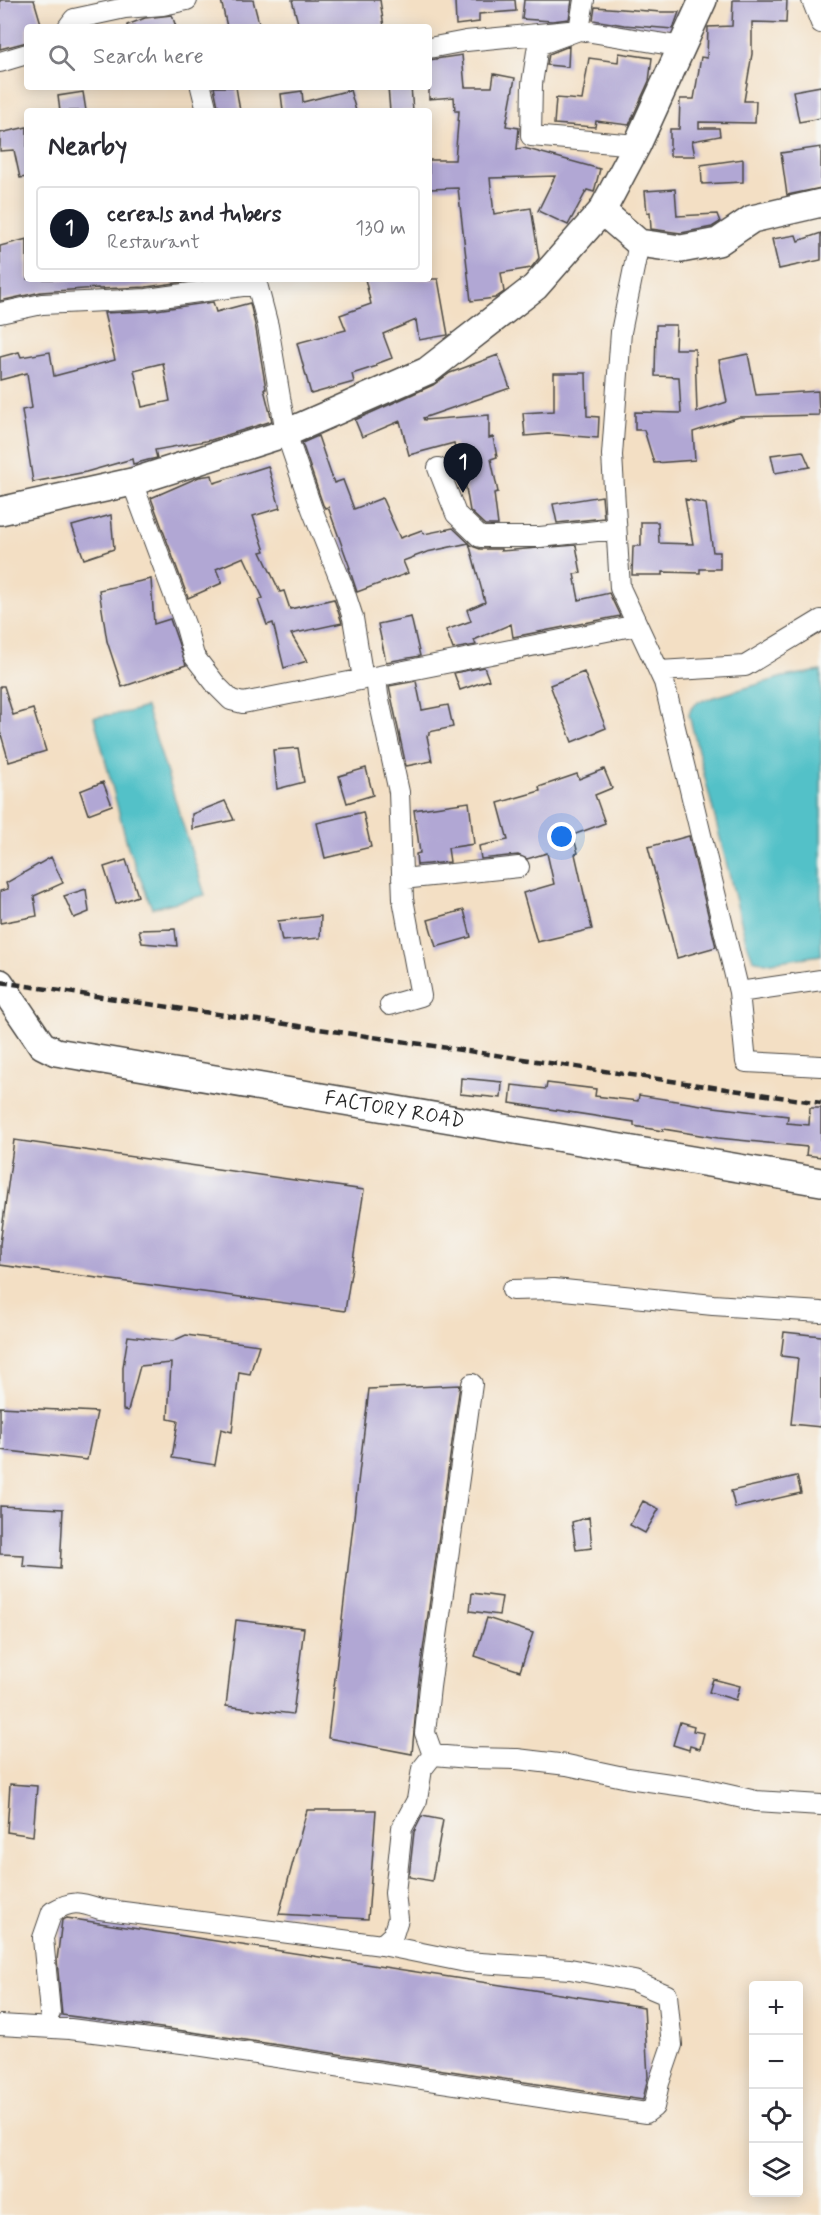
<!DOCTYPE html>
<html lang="en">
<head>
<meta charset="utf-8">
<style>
  :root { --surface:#fff; --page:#f7f7f7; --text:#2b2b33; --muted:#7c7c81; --line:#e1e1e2; --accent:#111827 }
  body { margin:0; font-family:Mynerve,sans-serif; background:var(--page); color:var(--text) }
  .controls { position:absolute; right:18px; bottom:18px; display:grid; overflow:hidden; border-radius:6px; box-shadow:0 3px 15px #0003 }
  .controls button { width:54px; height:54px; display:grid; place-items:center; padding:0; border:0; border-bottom:2px solid var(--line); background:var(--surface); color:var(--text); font:30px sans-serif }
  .you { position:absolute; left:562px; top:837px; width:21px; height:21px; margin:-15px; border:4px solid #fff; border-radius:50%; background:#1a73e8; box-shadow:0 0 0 9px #1a73e833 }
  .badge { display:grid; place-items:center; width:39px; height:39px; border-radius:50%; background:var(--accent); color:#fff; font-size:20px; font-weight:700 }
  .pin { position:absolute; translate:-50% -50px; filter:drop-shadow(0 2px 3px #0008) }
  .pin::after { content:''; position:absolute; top:32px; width:21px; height:18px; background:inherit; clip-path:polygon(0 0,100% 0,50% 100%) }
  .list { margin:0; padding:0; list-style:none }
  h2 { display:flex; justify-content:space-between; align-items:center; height:78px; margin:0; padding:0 24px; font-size:26px }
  h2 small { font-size:20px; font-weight:400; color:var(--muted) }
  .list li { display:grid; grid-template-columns:39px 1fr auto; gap:18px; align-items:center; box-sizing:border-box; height:84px; margin:0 12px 12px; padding:0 12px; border:2px solid var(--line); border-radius:6px }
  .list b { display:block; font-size:22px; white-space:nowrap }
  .list p { margin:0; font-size:20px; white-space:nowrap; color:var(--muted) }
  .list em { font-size:20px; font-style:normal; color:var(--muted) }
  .icon { flex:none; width:33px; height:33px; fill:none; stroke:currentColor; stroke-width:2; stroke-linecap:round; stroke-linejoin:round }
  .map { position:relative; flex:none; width:821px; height:2215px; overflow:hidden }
  .search { position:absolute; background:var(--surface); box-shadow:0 3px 15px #0003; left:24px; top:24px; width:408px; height:66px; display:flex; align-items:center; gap:15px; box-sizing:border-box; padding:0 21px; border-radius:6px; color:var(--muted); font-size:22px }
  .panel { position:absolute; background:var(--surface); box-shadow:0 3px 15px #0003; left:24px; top:108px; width:408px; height:174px; border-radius:6px }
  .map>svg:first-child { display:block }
  .water { fill:#53c1c8; stroke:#3f767a; stroke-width:1.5 }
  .building { fill:#b1a7d4; fill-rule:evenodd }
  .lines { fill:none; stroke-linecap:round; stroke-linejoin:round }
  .street-casing { stroke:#494642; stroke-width:22 }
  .secondary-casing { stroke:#494642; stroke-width:30 }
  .street { stroke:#fff; stroke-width:20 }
  .secondary { stroke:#fff; stroke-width:27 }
  .rail { stroke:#2b2b2b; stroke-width:4.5; stroke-dasharray:9 4.5; stroke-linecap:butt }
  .labels { text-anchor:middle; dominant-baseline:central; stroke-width:6; stroke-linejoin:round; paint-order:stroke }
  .street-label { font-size:20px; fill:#2b2b2b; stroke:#f6f6f2 }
</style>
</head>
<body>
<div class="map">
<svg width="821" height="2215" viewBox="0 0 821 2215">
  <rect width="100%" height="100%" fill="#f6f6f2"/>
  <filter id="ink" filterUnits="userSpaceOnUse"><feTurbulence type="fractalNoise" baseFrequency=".0167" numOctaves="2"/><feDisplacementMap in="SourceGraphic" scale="12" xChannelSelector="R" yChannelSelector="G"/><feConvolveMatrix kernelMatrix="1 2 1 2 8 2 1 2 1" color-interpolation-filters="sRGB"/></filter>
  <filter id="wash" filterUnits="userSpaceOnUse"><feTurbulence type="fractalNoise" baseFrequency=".008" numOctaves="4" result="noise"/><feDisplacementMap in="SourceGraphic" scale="24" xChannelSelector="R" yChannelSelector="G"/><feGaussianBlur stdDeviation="1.35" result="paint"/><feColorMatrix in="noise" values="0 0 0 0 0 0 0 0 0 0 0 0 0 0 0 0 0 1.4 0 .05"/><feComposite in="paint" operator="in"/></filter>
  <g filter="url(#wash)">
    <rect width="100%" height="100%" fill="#f3dfc4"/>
    <path class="water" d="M821,671v284l-56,8 -12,-4 -7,-18 -57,-226 2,-6 7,-7 85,-25z
      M146,707l59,188 -53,13 -24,-61 -34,-130 35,-5z"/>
    <g id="blocks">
      <path class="building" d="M0,0h34l8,27h-15v15l-27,7z
        M221,0h32l7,27h-33z
        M292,0h88l4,27h-85z
        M467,0h48l1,11 -37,3v8l-23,3 -1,-24z
        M524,0h48l-3,19 -17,2 -30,-2z
        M733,0h54l-1,23 -34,-1v32l-8,47h12l-1,22 -56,-1v6h20l1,8 -28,5 3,15h-25v-27h9l1,-30h14l7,-42 6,1 1,-31 24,-1z
        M595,7l66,5h18l-6,17 -49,-4 -31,-5z
        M172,15l4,12h-49v-2l18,-7z
        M569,46l-1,21 -21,-2 2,-11z
        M619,53l33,5 -3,23 -20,44 -33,-4 -1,6 -41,-3 2,-26 26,2 7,-42 29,4z
        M462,55l3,32h27l2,-13 21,4 -9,48 13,2 -2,21 7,-1 76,21 -6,23 -7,-2 -19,35 -30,-14 17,-35 -65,2 4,36 37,-6 8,50 -8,10 -30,5 3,19 -9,6 -24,3 -13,-113 -29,1v-29h26l4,-49h-4l-1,-14 -25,2v-39z
        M821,86v32l-22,4 -6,-31z
        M214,87h22l4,24h-21z
        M388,87h23l2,24h-23z
        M350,90l6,21h-73l-2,-17 21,-3 1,11z
        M83,92l3,19h-26l-2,-15z
        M27,127v50l-7,1 -6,-28 -14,1v-18z
        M821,147v41l-34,7 -6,-42z
        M743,159v23l-41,2 -1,-19z
        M675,189l2,27 40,-2 3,8 -8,5 -31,6 -30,-4 -1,-17 -3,1 -2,-22z
        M821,233v27l-42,9 -7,-30 24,-4 2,6z
        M27,239v40h178l-59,8 -47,2 -1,-1 -57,4 -41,9v-55z
        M365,279h73l10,56 -29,5 -3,-20 -33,14 9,24 -16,6 1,2 -25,8 2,8 -43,12 -14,-51 49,-13 -6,-15 31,-11z
        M213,302l3,10 34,-9 6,26 10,60h-2l8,32 -61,19 -56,10 2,8 -9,2 -15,4 -1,-5 -46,13 -53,10 -11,-72 10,-2 -5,-35 -27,7v-23l19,-5 2,5 29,-5 4,24 61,-16 -11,-47 45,-2zM163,363l7,38 -28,6 -8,-37z
        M656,325h20l-1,24h20l2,63 30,-10 -8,-42 29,-6 8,41 62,-4 1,24 -80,2 -46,15 2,28 -41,3 -10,-33h-9v-18l46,1 -2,-36 -24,-1z
        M498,355l12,33 -87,30 1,2 65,-5v23l4,-1 4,20 -6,2 7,33 -4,1 4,32h-13l-15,-14 -8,-46 -3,1 -5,-23 -45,12 -9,-34 -38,16 -7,-17 78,-35 17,-12z
        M554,373h32l1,43 12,1 -1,21 -50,-4 -23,2 -2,-23 31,-2z
        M318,436l16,47 9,-3 11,29 28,-11 18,40 22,-8 2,4 29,-6 19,18 8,3h21v2l75,-6 5,28 -7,1 5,26 30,-7 11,23 -107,21 -2,-13 -37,16 2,5 -23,4 -7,-19 25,-9 -4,-11 18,-8 -16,-59 -42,9 -24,9 5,12 -51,19 -8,-24h1l-22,-61 -3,1 -2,-3 -21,-62z
        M803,451l7,16 -35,6 -4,-18z
        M268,466l12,42 -27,8 12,35 -4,1 19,40 4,-1 6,18 44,-10 8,24 -51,11 16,27 -23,7 -11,-45 -6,2 -9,-25 5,-2 -19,-41 -28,12 6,14 -34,15 -37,-100 48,-21 13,-2 2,8z
        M602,496l2,22 -47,5 -4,-19z
        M685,499l21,5 7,48h7v17h-20v4l-37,-1v3h-31l1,-29h8v-24h17l1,21 34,1z
        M111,515l3,34 -30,10 -12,-33z
        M151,579l3,45 16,-5 16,46 -64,22 -15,-46 -8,-51z
        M411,617l9,39 -34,6 -8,-38z
        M484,667l5,13 -29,10 -6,-17z
        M584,672l22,56 -34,14 -22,-57z
        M416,681l6,29 26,-5 5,22 -24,5v3l-2,1 5,25 -26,5 -17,-80z
        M0,686h4l9,29 20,-6 13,42 -37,11 -9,-31z
        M298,748l6,34 -27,7 -4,-39z
        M366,768l7,27 -26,8 -8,-27z
        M604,769l8,19 -17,7 10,28 -32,12 5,18 -3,1 17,75 -55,13 -14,-49 31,-9 -7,-31 -20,6 -9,-4 -37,4 -2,-13 29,-6 -10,-37 42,-12 -1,-4 38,-13 2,5z
        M103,782l9,23 -24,9 -8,-23z
        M225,801l9,19 -42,9v-15z
        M469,802l5,42 -26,4 2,14 -33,3 -1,-11 4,-1 -6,-43z
        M363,812l8,35 -46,11 -8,-35z
        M689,836l27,111 -39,11 -29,-111z
        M51,857l12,26 -29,13 3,20 -37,7v-32l8,-2 -2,-6z
        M126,860l12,36 -22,8 -12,-37z
        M86,889l3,23 -15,6 -10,-22z
        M464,910l7,27 -35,10 -8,-27z
        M321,916l-1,22 -38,3 -4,-20z
        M175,929l2,17 -35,-3 -3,-13z
        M461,1078l41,4 -1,16 -41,-4z
        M547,1083l49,6 -1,7 43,5 1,-6 75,12 74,9 -1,7 22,2 1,-17h11v49l-15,-2 1,-8 -89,-9 -55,-9v2l-29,-5v-4l-124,-19 2,-18 34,4z
        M14,1140l350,50 -19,121 -345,-46v-21z
        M784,1332l37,4v91l-30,-3 7,-66 -17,-2z
        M186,1335l73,10 -9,29 -11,-2 -7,60 -11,-3 -6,36 -43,-7 6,-37 -10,-2 3,-56 -31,3 -12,45 -5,-1v-43l5,-31 45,5z
        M460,1385l-42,301 -6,68 -84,-16 41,-349z
        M0,1407l97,5 -10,48 -87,-10z
        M797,1476l4,17 -66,15 -4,-17z
        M643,1501l16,8 -14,24 -15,-8z
        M0,1506l63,3 -3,60 -37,-3 1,-11 -24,-1z
        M589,1517l3,31 -16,2 -4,-28z
        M472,1593l30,4 -3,18 -29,-4z
        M487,1618l46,15 -13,38 -45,-15z
        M236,1620l68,8 -11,86 -67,-8z
        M713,1679l27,7 -4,14 -27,-8z
        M680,1722l14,4 -1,5 11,2 -4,16 -10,-3 -1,4 -16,-5z
        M10,1784l27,2 -4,50 -26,-4z
        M307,1810h69l-8,109 -89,-5z
        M422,1816l21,4 -11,61 -23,-4 5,-45z
        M67,1918l577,89 4,70 -5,23 -451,-68 -130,-17 -5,-55 5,-40z"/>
    </g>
  </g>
  <g filter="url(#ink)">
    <use href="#blocks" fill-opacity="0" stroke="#494642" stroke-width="1.5"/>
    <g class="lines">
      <defs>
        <path id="street" d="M584,0l-5,30 -41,15 -6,39 -1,52 106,9
          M812,0l9,23
          M68,27l6,-8 51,-11 38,-3 24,-5
          M429,48l37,-7 113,-11 104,17
          M0,62l27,-8
          M201,87l6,24
          M639,243l-18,89 -9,123 8,133 44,94 75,310 7,70 75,4
          M0,313l42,-9 105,-5 110,-15 11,42 18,107 26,76 31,78 10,31 10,61
          M438,468l18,46 24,23h60l76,-8
          M132,482l54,145 8,29 23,30 14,14 12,3 394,-78
          M659,671l86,-5 76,-46
          M376,677l2,18 21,97 4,107 18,97 -31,9
          M402,879l117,-12
          M739,992l82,-12
          M512,1290l42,-1 159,16 108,7
          M472,1384l-42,303 -5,46 8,22 37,3 47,1 50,6 61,13 70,10 58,13 65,4
          M50,2013l-7,-75 9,-26c20,-12 27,-10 48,-3l282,36 11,-10 5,-16 -3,-26 7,-65 15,-28 5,-31 11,-14
          M0,2025l70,4 120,15 456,69 8,-6 5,-24 13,-38 -5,-50 -33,-14 -64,-12 -104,-7 -84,-17"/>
        <g id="secondary">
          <path d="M602,211l37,32 42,6 37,-7 34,-23 69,-16"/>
          <path d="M0,511l132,-29 154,-49 141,-62 108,-84 67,-76 35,-66 66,-145"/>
          <path id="s1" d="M0,983l42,62 14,7 765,130"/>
        </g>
      </defs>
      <use href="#street" class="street-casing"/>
      <use href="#secondary" class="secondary-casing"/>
      <use href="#street" class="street"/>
      <use href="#secondary" class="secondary"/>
      <path class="rail" d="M0,982l821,121"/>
    </g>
  </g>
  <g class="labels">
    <g class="street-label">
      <text stroke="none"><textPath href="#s1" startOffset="434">FACTORY ROAD</textPath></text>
    </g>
  </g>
</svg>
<div class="controls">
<button>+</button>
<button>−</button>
<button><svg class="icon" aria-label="locate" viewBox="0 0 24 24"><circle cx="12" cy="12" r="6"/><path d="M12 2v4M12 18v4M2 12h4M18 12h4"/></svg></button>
<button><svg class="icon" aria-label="layers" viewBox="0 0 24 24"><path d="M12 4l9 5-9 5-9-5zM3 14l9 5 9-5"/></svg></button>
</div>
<div class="you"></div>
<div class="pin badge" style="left:463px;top:493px">1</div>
<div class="search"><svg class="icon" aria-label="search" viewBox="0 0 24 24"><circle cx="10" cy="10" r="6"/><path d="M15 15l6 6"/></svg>Search here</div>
<section class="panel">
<h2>Nearby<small></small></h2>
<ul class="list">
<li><span class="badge">1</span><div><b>cereals and tubers</b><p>Restaurant</p></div><em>130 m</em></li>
</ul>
</section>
</div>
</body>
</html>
